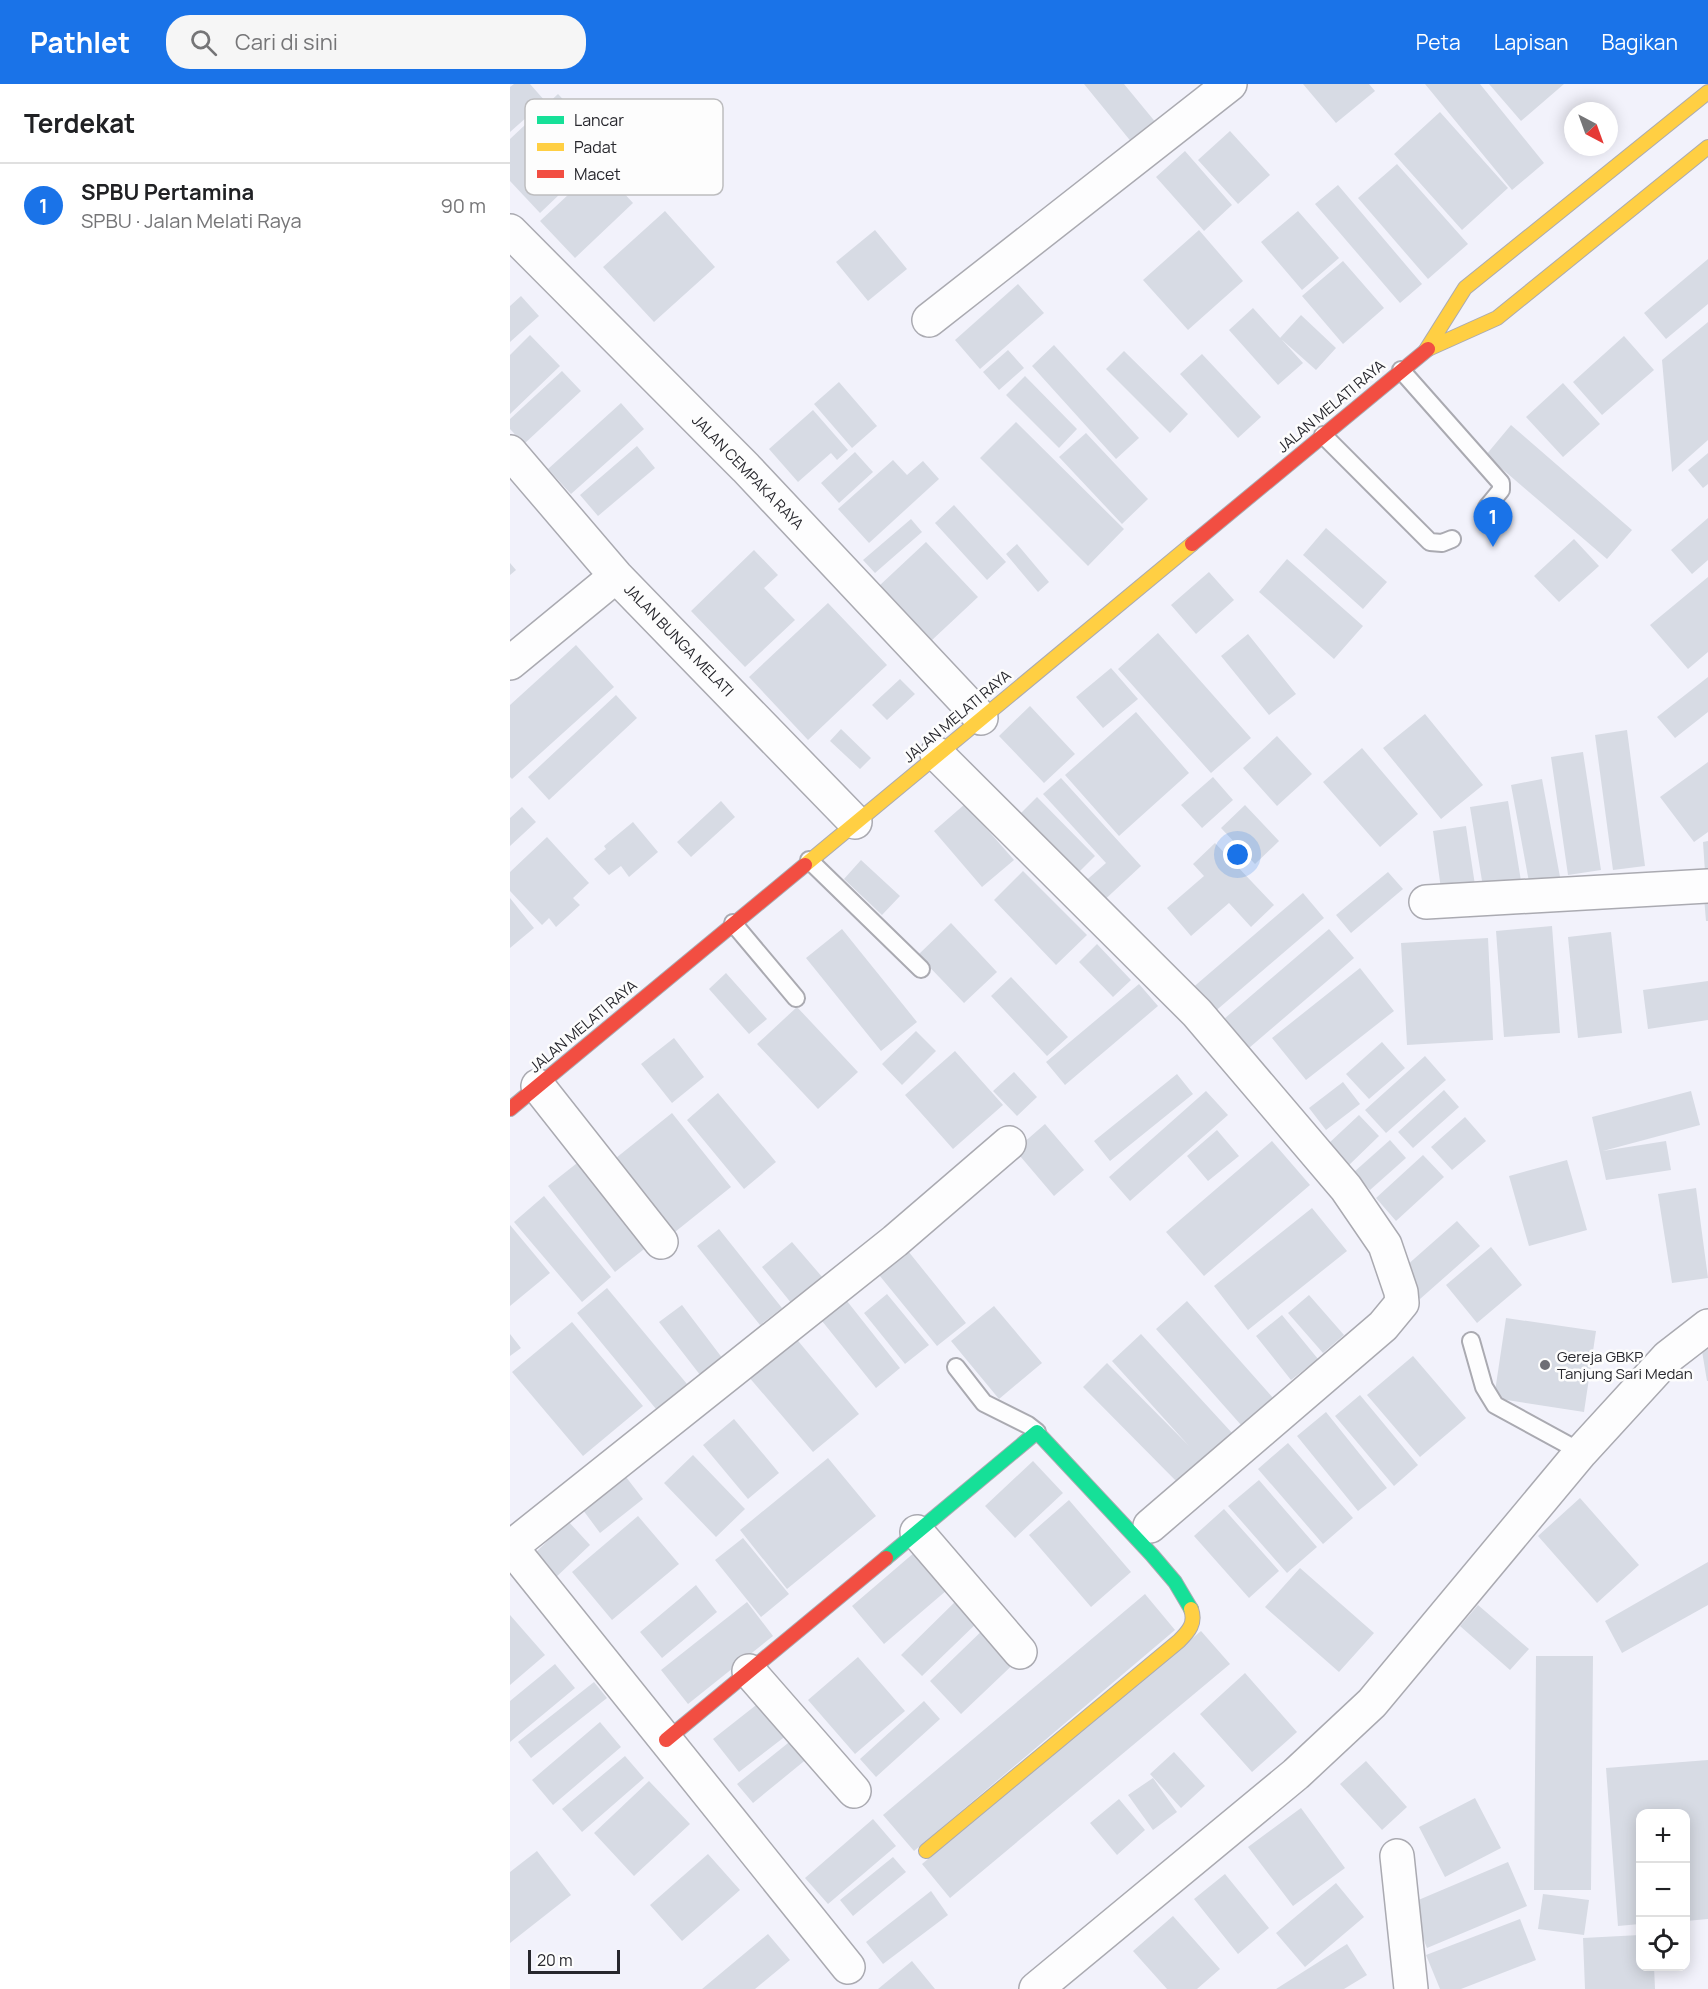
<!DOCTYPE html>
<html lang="id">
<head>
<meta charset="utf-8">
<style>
  :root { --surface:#fff; --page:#f6f6f6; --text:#202124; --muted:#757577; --line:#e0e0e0; --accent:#1a73e8 }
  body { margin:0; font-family:Manrope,sans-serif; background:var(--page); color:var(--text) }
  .controls { position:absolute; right:18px; bottom:18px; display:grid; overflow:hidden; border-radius:12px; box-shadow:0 3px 15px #0003 }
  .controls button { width:54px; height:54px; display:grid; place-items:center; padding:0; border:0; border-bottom:2px solid var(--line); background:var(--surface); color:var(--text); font:30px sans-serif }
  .compass { position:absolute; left:1054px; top:18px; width:54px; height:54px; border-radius:50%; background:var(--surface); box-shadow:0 3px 15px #0003; rotate:139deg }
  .scale { position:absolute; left:18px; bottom:15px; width:92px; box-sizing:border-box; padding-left:6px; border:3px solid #27272d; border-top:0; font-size:16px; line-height:21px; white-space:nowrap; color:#27272d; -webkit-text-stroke:4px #fdfdfd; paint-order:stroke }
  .you { position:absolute; left:728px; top:771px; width:21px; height:21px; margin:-15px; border:4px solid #fff; border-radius:50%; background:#1a73e8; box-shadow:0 0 0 9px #1a73e833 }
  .badge { display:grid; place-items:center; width:39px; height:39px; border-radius:50%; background:var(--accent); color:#fff; font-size:20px; font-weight:700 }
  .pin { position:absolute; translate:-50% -50px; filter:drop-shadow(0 2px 3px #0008) }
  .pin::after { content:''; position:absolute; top:32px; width:21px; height:18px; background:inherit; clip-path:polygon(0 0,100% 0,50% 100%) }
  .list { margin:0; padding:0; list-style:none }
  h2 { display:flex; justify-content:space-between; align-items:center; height:78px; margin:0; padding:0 24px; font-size:26px }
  h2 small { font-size:20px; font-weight:400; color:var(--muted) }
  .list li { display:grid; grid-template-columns:39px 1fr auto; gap:18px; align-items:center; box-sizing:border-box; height:84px; padding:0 24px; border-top:2px solid var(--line) }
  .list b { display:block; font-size:22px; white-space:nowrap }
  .list p { margin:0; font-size:20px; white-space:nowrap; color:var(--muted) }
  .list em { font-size:20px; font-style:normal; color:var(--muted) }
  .icon { flex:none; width:33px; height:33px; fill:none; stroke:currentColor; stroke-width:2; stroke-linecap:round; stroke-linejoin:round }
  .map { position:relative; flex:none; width:1198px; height:1905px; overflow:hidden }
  header { display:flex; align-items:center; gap:36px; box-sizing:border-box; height:84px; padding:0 30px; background:var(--accent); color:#fff }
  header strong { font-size:28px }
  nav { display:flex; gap:33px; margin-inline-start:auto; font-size:21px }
  .search { width:420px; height:54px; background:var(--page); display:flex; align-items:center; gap:15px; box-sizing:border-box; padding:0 21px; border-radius:24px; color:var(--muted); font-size:22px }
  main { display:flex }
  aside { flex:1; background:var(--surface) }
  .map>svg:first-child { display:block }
  .building { fill:#d7dbe4 }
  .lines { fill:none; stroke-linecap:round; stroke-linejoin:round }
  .lane-casing { stroke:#aaaab1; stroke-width:20 }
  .street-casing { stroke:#aaaab1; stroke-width:36 }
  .fast-casing { stroke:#aaaab1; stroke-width:16 }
  .slow-casing { stroke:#aaaab1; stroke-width:16 }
  .jam-casing { stroke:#aaaab1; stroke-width:16 }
  .lane { stroke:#fdfdfe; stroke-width:16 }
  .street { stroke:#fdfdfe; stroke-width:33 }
  .fast { stroke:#16e098; stroke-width:14 }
  .slow { stroke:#ffcf43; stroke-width:14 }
  .jam { stroke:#f24e42; stroke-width:14 }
  .poi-dot { fill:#6e6e75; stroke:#fdfdfd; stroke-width:2 }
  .labels { text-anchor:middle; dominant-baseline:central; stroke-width:5; stroke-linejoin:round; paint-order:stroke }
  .street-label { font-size:15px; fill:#27272d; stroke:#fdfdfd }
  .poi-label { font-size:15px; fill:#27272d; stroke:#fdfdfd; text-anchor:start }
  .key { fill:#fdfdfd; stroke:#bdbdbf; stroke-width:1.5 }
  .key-label { font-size:16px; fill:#27272d }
</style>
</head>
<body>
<header>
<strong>Pathlet</strong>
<div class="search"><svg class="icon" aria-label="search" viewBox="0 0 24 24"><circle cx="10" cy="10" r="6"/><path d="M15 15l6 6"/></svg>Cari di sini</div>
<nav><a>Peta</a><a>Lapisan</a><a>Bagikan</a></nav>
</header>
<main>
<aside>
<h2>Terdekat<small></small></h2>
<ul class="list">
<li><span class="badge">1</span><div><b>SPBU Pertamina</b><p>SPBU · Jalan Melati Raya</p></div><em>90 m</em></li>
</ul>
</aside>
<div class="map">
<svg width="1198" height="1905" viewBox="0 0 1198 1905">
  <rect width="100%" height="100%" fill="#f2f2fb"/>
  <path class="building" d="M4,0h16l15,17 -35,31v-45z
    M574,0h40l33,40 -24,20z
    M793,0h66l6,7 -39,32z
    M915,0h55l64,79 -32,27z
    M979,0h75l-43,37z
    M48,10l17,18 -22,21 17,18 16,-14 16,17 -62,59 -30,-32v-42z
    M930,28l68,76 -46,42 -68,-76z
    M720,47l40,44 -32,29 -40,-44z
    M675,67l47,54 -28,26 -48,-54z
    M887,80l71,80 -40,35 -70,-81z
    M89,82l34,37 -58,55 -35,-37z
    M828,101l84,99 -22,19 -85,-99z
    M155,127l50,56 -61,55 -51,-55z
    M788,127l41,47 -37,32 -41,-48z
    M365,146l32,39 -39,32 -32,-39z
    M689,146l44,51 -55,49 -45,-50z
    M1198,175v45l-42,35 -22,-26z
    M833,177l41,47 -41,36 -41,-48z
    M508,200l26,29 -64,56 -25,-29z
    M11,212l18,20 -29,26v-36z
    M743,224l50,55 -25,22 -49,-55z
    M791,231l35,33 -20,22 -36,-32z
    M1198,238v118l-36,32 -10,-112z
    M20,251l30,31 -50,48v-59z
    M1114,252l30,34 -52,45 -29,-33z
    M544,261l85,93 -23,21 -84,-93z
    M498,266l16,18 -25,22 -16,-18z
    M614,267l64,63 -18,19 -64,-64z
    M692,270l59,63 -23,21 -58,-64z
    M52,287l19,20 -57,53 -14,-15v-10z
    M515,292l52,53 -18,19 -53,-53z
    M329,298l38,44 -25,22 -38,-44z
    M1053,299l37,41 -37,33 -37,-40z
    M111,319l23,26 -73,65 -23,-25z
    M303,326l35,40 -11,10 -6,-7 -33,29 -29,-33z
    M506,338l108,107 -36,37 -108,-108z
    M1001,341l121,105 -25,29 -121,-104z
    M576,349l62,66 -26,25 -63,-67z
    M127,362l18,22 -57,48 -18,-21z
    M345,368l18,20 -34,31 -18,-20z
    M1198,369v31l-5,4 -15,-18z
    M383,376l14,15 16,-14 16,18 -70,64 -31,-34z
    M444,421l52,57 -19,18 -52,-57z
    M1198,434v42l-16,14 -21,-24z
    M401,435l11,13 -47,41 -12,-13z
    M816,444l61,54 -24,27 -60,-54z
    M1064,455l25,27 -40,36 -25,-26z
    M416,458l52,55 -47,44 -52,-55z
    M507,460l32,38 -11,10 -32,-38z
    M244,466l24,25 -14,13 31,32 -50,47 -54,-56z
    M777,475l76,67 -29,33 -75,-67z
    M0,479l6,7 -6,5z
    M699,488l25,28 -38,34 -25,-29z
    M1198,493v75l-20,17 -38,-44z
    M318,519l59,62 -79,75 -59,-63z
    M648,549l93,105 -40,35 -93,-104z
    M738,550l48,60 -27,21 -48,-59z
    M66,561l38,42 -102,92 -2,-2v-72z
    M601,584l27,31 -35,29 -27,-31z
    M1198,593v35l-33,26 -18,-21z
    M390,595l15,15 -28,26 -15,-15z
    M106,611l21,23 -88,82 -21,-23z
    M520,622l45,48 -31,29 -45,-47z
    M626,628l53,61 -70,63 -54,-61z
    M915,630l58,71 -42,34 -58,-71z
    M331,645l30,29 -11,11 -30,-28z
    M1117,646l18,136 -32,4 -18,-135z
    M767,652l35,38 -35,32 -34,-38z
    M852,664l56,66 -38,33 -57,-65z
    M1073,668l18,118 -33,5 -17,-118z
    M1198,678v70l-14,10 -34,-45z
    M703,693l20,23 -31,28 -21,-23z
    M551,694l80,88 -42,39 -18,-20 25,-22 -63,-69z
    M1032,695l18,98 -31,5 -18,-97z
    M527,713l58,59 -22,22 -58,-59z
    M211,717l14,16 -44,40 -14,-15z
    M998,717l13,80 -38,6 -13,-80z
    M455,720l49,56 -32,27 -48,-56z
    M735,721l34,36 -24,23 -34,-36z
    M12,723l14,15 -26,24v-28z
    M123,738l25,30 -29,25 -8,-11 -12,9 -15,-16 12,-10 -2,-3z
    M956,742l9,59 -34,4 -8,-58z
    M37,753l42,46 -16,15 7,7 -24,22 -7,-9 -7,7 -32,-34v-19z
    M1198,757v30l-3,1 -2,-30z
    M705,759l59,62 -23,22 -22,-24 -38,33 -24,-28 37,-32 -11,-12z
    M351,776l39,36 -18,19 -38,-36z
    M513,787l64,64 -31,30 -62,-65z
    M878,788l15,17 -52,44 -15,-18z
    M793,809l21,25 -112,96 -22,-24z
    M1194,813h4v24h-2z
    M0,814l24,30 -24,20z
    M441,839l46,49 -33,31 -46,-48z
    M1042,842l8,107 -56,4 -8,-106z
    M332,845l75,93 -36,29 -75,-93z
    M819,845l25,29 -112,96 -25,-29z
    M1101,848l11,101 -44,5 -10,-101z
    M978,854l5,102 -86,5 -6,-102z
    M587,860l34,36 -18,17 -34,-35z
    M850,884l34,43 -88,69 -34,-42z
    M216,889l41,46 -18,15 -40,-45z
    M501,893l57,60 -21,19 -56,-60z
    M1198,897v39l-60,9 -5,-39z
    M629,900l19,22 -93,79 -19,-23z
    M287,923l61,65 -40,37 -61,-65z
    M406,947l20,20 -34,34 -20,-21z
    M164,954l30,39 -32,26 -31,-39z
    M872,958l23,26 -36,31 -23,-25z
    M445,967l48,54 -50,44 -48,-54z
    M915,972l21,24 -60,53 -21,-23z
    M504,988l23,25 -20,19 -24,-25z
    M667,990l16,20 -83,67 -16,-20z
    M833,998l17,22 -34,26 -17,-22z
    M934,1006l15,17 -46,41 -15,-16z
    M696,1007l22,24 -98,86 -21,-24z
    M1181,1007l9,34 -97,26 63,-10 5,29 -65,10 -14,-63z
    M208,1009l58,69 -32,27 -57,-69z
    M162,1029l59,74 -66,53 -59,-74z
    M849,1031l20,21 -31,30 -20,-22z
    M955,1033l21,24 -34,29 -21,-23z
    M535,1040l39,46 -30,26 -39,-46z
    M707,1046l22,26 -31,25 -21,-25z
    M880,1056l16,18 -36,32 -16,-18z
    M762,1057l38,44 -106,91 -38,-44z
    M913,1071l21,22 -48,44 -20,-23z
    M76,1072l67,86 -38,30 -67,-86z
    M1057,1076l20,70 -58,16 -20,-70z
    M1186,1104l12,90 -36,5 -14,-89z
    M34,1112l67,81 -29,25 -68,-80z
    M802,1124l35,43 -99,79 -34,-44z
    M947,1137l23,25 -60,53 -23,-25z
    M0,1141l40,48 -40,33z
    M209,1145l63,79 -22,17 -63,-79z
    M282,1158l31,36 -31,26 -30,-37z
    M394,1162l62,77 -29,23 -62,-76z
    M981,1163l31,38 -45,38 -31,-38z
    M97,1204l80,96 -31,25 -79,-96z
    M377,1210l42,51 -24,19 -41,-51z
    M799,1211l35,40 -21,18 -35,-40z
    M333,1212l57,72 -24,20 -58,-72z
    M677,1217l86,97 -32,27 -85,-96z
    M172,1221l44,58 -22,17 -45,-58z
    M484,1222l48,57 -43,36 -48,-58z
    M772,1231l36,44 -27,21 -35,-44z
    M996,1234l90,13 -12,81 -90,-14z
    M62,1238l71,84 -60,50 -71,-84z
    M0,1250l11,14 -11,8z
    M631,1250l92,100 -54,50 -96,-97 24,-24 82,83 -77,-85z
    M284,1252l65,78 -46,38 -65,-76z
    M1198,1260v37h-1l-6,-36z
    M903,1272l53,62 -46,39 -53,-62z
    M850,1311l58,70 -24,21 -59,-70z
    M816,1328l61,76 -29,23 -61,-75z
    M224,1335l45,54 -31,26 -45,-54z
    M778,1359l65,75 -30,26 -65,-75z
    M183,1371l52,54 -29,28 -52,-54z
    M318,1374l48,58 -89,73 -47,-59z
    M523,1377l30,32 -48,45 -30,-32z
    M116,1393l17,22 -43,34 -17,-23z
    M749,1396l58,67 -30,26 -59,-67z
    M1070,1414l59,67 -42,38 -59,-67z
    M559,1416l62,72 -40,35 -62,-72z
    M714,1425l55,62 -30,27 -55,-62z
    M128,1432l41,48 -67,56 -40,-48z
    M58,1437l22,24 -37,35 -22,-23z
    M233,1454l46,56 -28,23 -46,-57z
    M412,1462l32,38 -70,60 -32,-38z
    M1198,1478v43l-86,48 -17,-32z
    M790,1484l74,65 -35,39 -74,-65z
    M186,1501l21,27 -55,46 -22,-26z
    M635,1510l30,36 -261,221 -31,-36z
    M450,1513l21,22 -59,57 -21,-21z
    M237,1518l26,34 -85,68 -27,-34z
    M968,1521l51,44 -19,21 -50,-44z
    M0,1531l35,40 -35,30z
    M479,1540l32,33 -60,57 -31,-33z
    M691,1547l29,33 -280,234 -28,-34z
    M1026,1572h57l-2,234h-57z
    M348,1573l47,54 -50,43 -47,-54z
    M45,1580l20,24 -65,54v-41z
    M735,1589l52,59 -45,40 -52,-58z
    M84,1598l13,16 -76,60 -13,-16z
    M414,1617l16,18 -64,58 -16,-18z
    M250,1618l27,33 -48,37 -26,-33z
    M90,1638l21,25 -68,58 -21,-25z
    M288,1651l16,18 -61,50 -16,-19z
    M664,1668l31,34 -24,22 -31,-34z
    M115,1672l19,22 -62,54 -20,-23z
    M1198,1676v159l-22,2v-107h-46v110l-22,2 -12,-158z
    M856,1677l41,46 -25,23 -42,-46z
    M643,1694l24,34 -24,18 -25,-35z
    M139,1697l41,43 -56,52 -40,-43z
    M965,1714l26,50 -56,29 -26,-50z
    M609,1715l26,31 -28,25 -27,-32z
    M791,1724l44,60 -52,38 -45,-59z
    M363,1735l23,27 -68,58 -23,-26z
    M27,1767l34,44 -61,48v-71z
    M198,1770l32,36 -58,51 -32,-36z
    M383,1773l13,15 -53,44 -13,-16z
    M998,1778l19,44 -100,42 -18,-44z
    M715,1790l44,54 -31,26 -44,-55z
    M826,1799l28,34 -59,50 -29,-34z
    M421,1807l17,24 -65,49 -17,-22z
    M1033,1810l46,6 -5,35 -46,-6z
    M663,1832l47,53 -23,20h-30l-34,-38z
    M1010,1835l16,41 -75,29h-21l-14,-34z
    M258,1850l22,26 -35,29h-53z
    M1130,1851v31h14l1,23h-70l-2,-51z
    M837,1860l20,31 -23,14h-68z
    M402,1877l23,28h-57z"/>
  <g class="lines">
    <defs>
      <path id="lane" d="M891,286l100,113v7l-14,17
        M813,351l107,107 12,1 10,-4
        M299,776l112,109
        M223,839l63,75
        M961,1257l13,46 11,18 86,47
        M446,1283l28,36 44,22 9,7"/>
      <path id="street" d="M0,147l236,237 235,250
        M419,236l301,-236
        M0,368l106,124 239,246
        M0,579l106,-87
        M427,670l260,259 149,175 39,57 16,47 1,11 -19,23 -233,200
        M916,818l282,-16
        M28,1002l123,156
        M407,1448l103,120
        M0,1462l338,421
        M1,1463l384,-306 114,-98
        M239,1587l105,120
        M887,1772l14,133
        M526,1905l260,-215 76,-71 209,-251 87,-95 40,-31"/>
      <path id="fast" d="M376,1474l151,-126 115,123 23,27 16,27"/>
      <path id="slow" d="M918,265l69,-31 211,-171
        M916,266l39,-62 243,-196
        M295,781l387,-321
        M416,1767l253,-210c10,-10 17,-18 12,-32"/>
      <path id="jam" d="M682,460l236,-195
        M0,1025l295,-244
        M156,1656l220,-182"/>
    </defs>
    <use href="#lane" class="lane-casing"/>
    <use href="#street" class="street-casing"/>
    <use href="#fast" class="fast-casing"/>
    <use href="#slow" class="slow-casing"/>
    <use href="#jam" class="jam-casing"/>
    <use href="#lane" class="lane"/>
    <use href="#street" class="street"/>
    <use href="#fast" class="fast"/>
    <use href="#slow" class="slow"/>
    <use href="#jam" class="jam"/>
  </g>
  <circle class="poi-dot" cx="1035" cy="1281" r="6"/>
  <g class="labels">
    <g class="street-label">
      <text transform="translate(821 322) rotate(-40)">JALAN MELATI RAYA</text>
      <text transform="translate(238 388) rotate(46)">JALAN CEMPAKA RAYA</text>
      <text transform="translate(169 556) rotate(46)">JALAN BUNGA MELATI</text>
      <text transform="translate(447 632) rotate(-40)">JALAN MELATI RAYA</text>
      <text transform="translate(73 942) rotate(-40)">JALAN MELATI RAYA</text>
    </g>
    <g class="poi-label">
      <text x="1047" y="1272">Gereja GBKP<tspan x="1047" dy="17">Tanjung Sari Medan</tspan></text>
    </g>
  </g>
  <rect x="15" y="15" width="198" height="96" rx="9" class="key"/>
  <rect x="27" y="32" width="27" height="8" fill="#16e098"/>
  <rect x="27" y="59" width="27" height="8" fill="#ffcf43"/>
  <rect x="27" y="86" width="27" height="8" fill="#f24e42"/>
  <g class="key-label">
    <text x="64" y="42">Lancar</text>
    <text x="64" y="69">Padat</text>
    <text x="64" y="96">Macet</text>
  </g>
</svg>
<div class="controls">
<button>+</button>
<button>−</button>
<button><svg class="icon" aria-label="locate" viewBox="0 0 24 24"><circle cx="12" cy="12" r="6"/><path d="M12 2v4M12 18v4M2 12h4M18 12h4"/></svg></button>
</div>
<svg class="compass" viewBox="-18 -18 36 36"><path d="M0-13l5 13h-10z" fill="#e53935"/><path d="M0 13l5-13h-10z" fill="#757577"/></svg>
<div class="scale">20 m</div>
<div class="you"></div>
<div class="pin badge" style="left:983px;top:463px">1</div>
</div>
</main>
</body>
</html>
